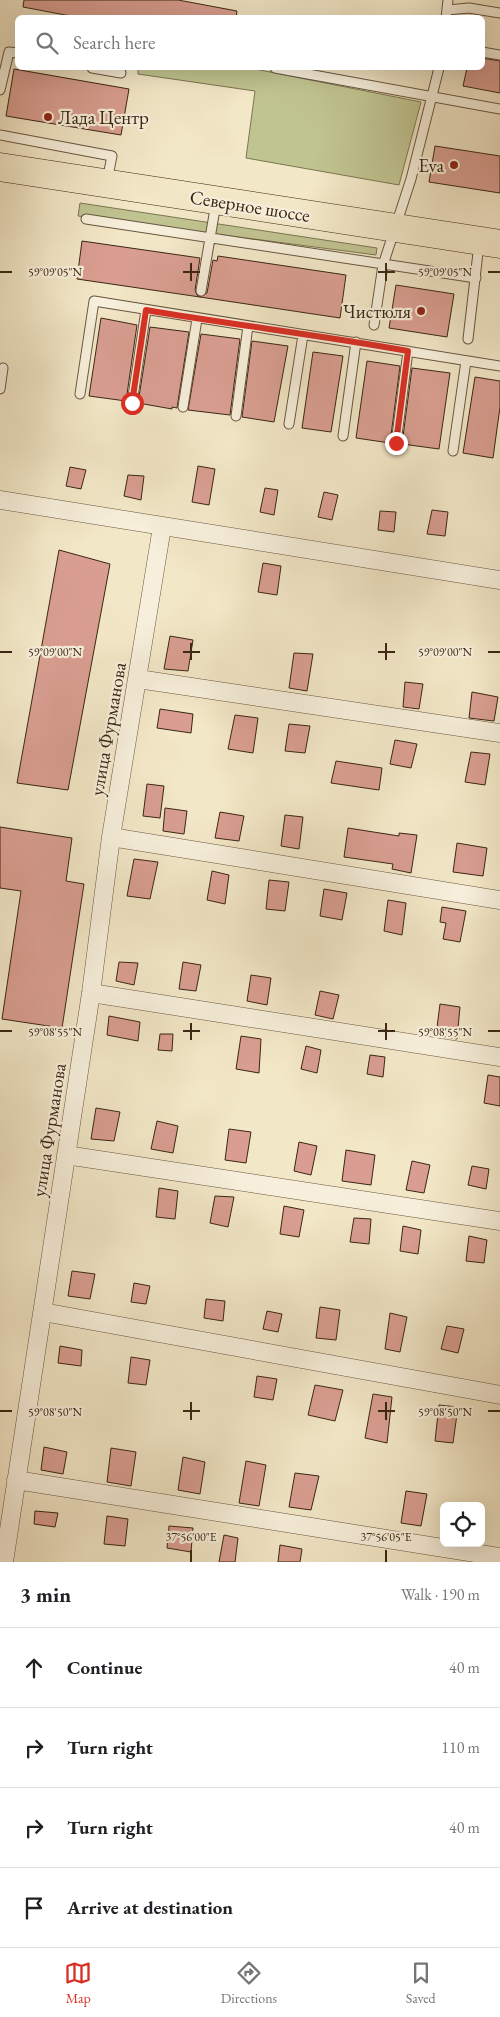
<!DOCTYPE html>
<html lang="en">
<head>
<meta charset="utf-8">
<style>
  :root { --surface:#fff; --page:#f2f2f2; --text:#202124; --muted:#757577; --line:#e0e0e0; --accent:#d93025 }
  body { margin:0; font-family:"EB Garamond",serif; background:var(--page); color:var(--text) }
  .controls { position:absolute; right:15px; bottom:15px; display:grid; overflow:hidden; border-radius:8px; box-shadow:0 5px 20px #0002 }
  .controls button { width:45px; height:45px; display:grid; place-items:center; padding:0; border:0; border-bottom:1px solid var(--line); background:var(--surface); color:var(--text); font:25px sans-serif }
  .stop { position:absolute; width:15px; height:15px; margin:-11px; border:4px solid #d93025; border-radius:50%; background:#fff }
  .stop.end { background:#d93025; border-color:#fff; box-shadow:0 1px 5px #0008 }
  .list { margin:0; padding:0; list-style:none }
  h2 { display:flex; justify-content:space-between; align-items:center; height:65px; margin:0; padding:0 20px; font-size:21px }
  h2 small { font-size:16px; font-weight:400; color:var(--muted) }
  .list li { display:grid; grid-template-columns:32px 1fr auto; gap:15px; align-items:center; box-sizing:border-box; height:80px; padding:0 20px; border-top:1px solid var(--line) }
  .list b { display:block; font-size:19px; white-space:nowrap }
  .list em { font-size:16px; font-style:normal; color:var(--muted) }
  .icon { flex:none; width:28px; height:28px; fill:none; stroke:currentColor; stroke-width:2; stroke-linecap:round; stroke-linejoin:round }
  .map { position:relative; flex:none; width:500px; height:1562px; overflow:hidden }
  .search { position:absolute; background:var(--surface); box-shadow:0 5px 20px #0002; left:15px; right:15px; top:15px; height:55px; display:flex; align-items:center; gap:12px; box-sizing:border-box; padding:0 18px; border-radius:8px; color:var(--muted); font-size:19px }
  .sheet { height:385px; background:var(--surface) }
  nav { display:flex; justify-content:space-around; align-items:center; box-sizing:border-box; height:70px; border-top:1px solid var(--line); background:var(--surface); font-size:14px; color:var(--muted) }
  nav a { display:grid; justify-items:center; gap:2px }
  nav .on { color:var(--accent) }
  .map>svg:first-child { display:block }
  .green { fill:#c0c491; stroke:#7d7552 }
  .building { fill:#d99e91; stroke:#3a2613 }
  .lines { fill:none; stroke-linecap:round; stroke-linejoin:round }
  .lane-casing { stroke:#685640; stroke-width:11 }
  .street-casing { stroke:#685640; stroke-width:19 }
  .primary-casing { stroke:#3a2613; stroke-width:29 }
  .lane { stroke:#f7efdb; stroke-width:9 }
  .street { stroke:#f7efdb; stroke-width:18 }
  .primary { stroke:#f2e7c7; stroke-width:28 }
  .route { stroke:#d93025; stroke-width:6 }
  .ticks { fill:none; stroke:#3a2613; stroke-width:2 }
  .poi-dot { fill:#8f2418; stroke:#f7efdb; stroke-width:2 }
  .labels { text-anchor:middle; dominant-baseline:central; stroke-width:4.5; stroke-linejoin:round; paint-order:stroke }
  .poi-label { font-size:19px; fill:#3a2613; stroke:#f7efdb; text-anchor:end }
  .street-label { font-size:19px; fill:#3a2613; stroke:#f7efdb }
  .ticks-label { font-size:12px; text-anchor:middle; fill:#3a2613; stroke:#f7efdb; stroke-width:4.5; stroke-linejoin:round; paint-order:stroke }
</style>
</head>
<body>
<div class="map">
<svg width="500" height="1562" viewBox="0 0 500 1562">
  <rect width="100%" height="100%" fill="#f2e7c7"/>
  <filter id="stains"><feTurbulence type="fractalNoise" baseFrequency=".004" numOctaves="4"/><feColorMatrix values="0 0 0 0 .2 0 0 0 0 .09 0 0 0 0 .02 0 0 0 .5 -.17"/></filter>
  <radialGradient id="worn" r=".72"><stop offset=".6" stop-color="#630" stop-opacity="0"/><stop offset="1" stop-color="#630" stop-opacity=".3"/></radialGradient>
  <path class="green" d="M138,68h112l171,34 -22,83 -153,-27 9,-67 -117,-17z
    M80,203l297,45 -1,7 -298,-39z"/>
  <path class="building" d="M24,0h154l59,11 -1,7h-155l-58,-11z
    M482,58l18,3v32l-37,-7 4,-18h15z
    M14,69l115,20 -8,46 -115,-19z
    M435,146l65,10v37l-71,-11z
    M82,241l118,17 -5,32 2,5 3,2 -123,-18z
    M218,256l128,19 -6,43 -140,-21 7,-4 6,-33 4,1z
    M396,285l58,9 -7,43 -58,-9z
    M101,318l36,7 -11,76 -37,-5z
    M150,327l39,5 -12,76 -5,-1v2l-34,-6z
    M201,334l39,5 -10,76 -42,-5z
    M252,341l36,5 -14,76 -32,-5z
    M313,352l30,4 -12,76 -29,-4z
    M367,361l33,5 -10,77 -34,-5z
    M412,368l38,5 -11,76 -37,-5z
    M475,377l25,4v26l-7,51 -30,-5z
    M198,466l17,3 -6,36 -17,-3z
    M70,467l16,3 -5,19 -15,-3z
    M128,475l16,1 -3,24 -17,-4z
    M265,488l13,2 -4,25 -14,-3z
    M324,492l14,3 -6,25 -14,-3z
    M432,510l16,2 -3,24 -18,-2z
    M380,511l16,1 -2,20 -16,-2z
    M59,550l51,14 -42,226 -51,-7z
    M263,563l18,3 -4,29 -19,-3z
    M170,636l23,4 -5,31 -24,-2z
    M294,653l19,1 -6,37 -18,-3z
    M405,682l18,2 -4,25 -16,-2z
    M472,692l26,5 -4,24 -25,-3z
    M160,709l33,5 -2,19 -34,-5z
    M235,715l23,3 -5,35 -25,-4z
    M289,724l21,2 -5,27 -20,-2z
    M395,740l22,4 -6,24 -21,-4z
    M471,752l19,2 -5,31 -20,-3z
    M336,761l46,7 -3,22 -48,-7z
    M147,784l17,2 -4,32 -17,-2z
    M165,808l22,3 -3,23 -21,-3z
    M220,812l24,4 -5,25 -24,-3z
    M285,815l18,2 -4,32 -18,-3z
    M0,827l72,11 -6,43 18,3 -22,144 -60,-9 19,-128 -21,-3z
    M348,828l51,8v-3l18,2 -6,38 -19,-4 1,-5 -49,-7z
    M457,843l30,5 -4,28 -30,-4z
    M134,859l24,3 -8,37 -23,-3z
    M212,871l17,4 -4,29 -18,-4z
    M269,880l20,2 -4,29 -19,-2z
    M324,889l23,4 -5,27 -22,-4z
    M388,900l18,3 -4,32 -18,-4z
    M442,907l24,4 -6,31 -17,-3 3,-16 -6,-1z
    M119,962l19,1 -4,22 -18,-4z
    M183,962l18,3 -5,26 -17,-2z
    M251,975l20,3 -4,27 -20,-4z
    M320,991l19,4 -6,24 -18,-4z
    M440,1004l20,3 -3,32 -21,-4z
    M109,1016l31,6 -2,19 -31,-6z
    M160,1034h13l-1,17 -14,-1z
    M241,1036l20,3 -2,34 -23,-4z
    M306,1046l15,4 -4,23 -16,-4z
    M370,1055l15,2 -2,20 -16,-3z
    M488,1075l12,2v29l-16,-3z
    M96,1108l24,4 -6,29 -23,-2z
    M157,1121l21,5 -5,27 -22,-4z
    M229,1129l22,3 -5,31 -21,-3z
    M299,1142l18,4 -6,29 -17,-4z
    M346,1150l29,5 -4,30 -29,-4z
    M412,1161l18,4 -6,28 -18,-3z
    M472,1166l17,3 -3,20 -18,-4z
    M159,1188l19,3 -3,28 -19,-2z
    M215,1196l19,1 -6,30 -18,-4z
    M284,1206l20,4 -5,27 -19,-3z
    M354,1218l17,1 -2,25 -19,-2z
    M403,1226l18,4 -3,24 -18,-3z
    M469,1236l18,4 -3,23 -18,-2z
    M72,1271l23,3 -5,25 -22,-3z
    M134,1283l16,3 -4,18 -15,-2z
    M206,1299l19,2 -2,20 -19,-3z
    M320,1307l20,3 -4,30 -20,-2z
    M267,1311l15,3 -4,18 -15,-3z
    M390,1313l17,4 -7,35 -15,-3z
    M447,1326l17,3 -6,24 -17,-4z
    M60,1346l22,4 -1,16 -23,-3z
    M131,1357l19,3 -4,25 -18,-2z
    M257,1376l20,3 -4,21 -19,-3z
    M315,1385l28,5 -8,31 -27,-6z
    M373,1394l19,3 -5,46 -22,-5z
    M439,1405l19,2 -5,36 -18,-2z
    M44,1447l23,5 -4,22 -22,-4z
    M111,1448l25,4 -5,34 -24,-4z
    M183,1457l22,5 -5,32 -22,-4z
    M246,1461l20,4 -7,41 -20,-3z
    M295,1473l24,3 -8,34 -22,-3z
    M406,1491l21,3 -6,32 -20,-3z
    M35,1511l23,2 -3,14 -21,-3z
    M107,1516l21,3 -3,27 -21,-2z
    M169,1526l24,2 -2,24 -24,-4z
    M224,1535l14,3 -3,24h-16z
    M280,1545l22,4 -2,13h-22z"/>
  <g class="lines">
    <defs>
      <path id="lane" d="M447,10l22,-2 31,5
        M446,18l2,-18
        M482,52l18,3
        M92,68l29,5
        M275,68l225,41
        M0,90l9,-38 9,1
        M0,135l112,21 -5,25
        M86,219l390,59
        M201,291l15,-88
        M374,325l9,-60 28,-86 28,-111
        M468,339l11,-95
        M0,389l3,-21
        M80,394l14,-93 406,65
        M132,403l14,-93
        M183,407l14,-88
        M236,416l12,-90
        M289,424l14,-89
        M343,436l13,-94
        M396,443l12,-92
        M453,451l13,-90"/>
      <path id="street" d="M0,500l500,80
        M138,679l362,54
        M111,837l389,63
        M91,993l409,64
        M66,1155l434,66
        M43,1312l457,83
        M16,1480l484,77
        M4,1562l87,-569 20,-156 51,-310"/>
      <path id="primary" d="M0,167l500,77"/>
    </defs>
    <use href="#lane" class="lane-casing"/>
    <use href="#street" class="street-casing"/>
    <use href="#primary" class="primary-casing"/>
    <use href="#lane" class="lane"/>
    <use href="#street" class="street"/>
    <use href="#primary" class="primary"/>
  </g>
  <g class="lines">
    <path class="route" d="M132,403l14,-93c87,15 175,25 262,41l-12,92"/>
  </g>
  <path class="ticks" d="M191,263v18M386,263v18M0,272h12M183,272h17M378,272h17M488,272h12M191,643v17M386,643v17M0,652h12M183,652h17M378,652h17M488,652h12M191,1023v17M386,1023v17M0,1031h12M183,1031h17M378,1031h17M488,1031h12M191,1402v18M386,1402v18M0,1411h12M183,1411h17M378,1411h17M488,1411h12M191,1550v12M386,1550v12"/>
  <g class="poi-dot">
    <circle cx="48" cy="117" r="5"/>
    <circle cx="454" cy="165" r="5"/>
    <circle cx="421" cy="311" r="5"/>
  </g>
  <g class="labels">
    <g class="poi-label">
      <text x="58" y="117" text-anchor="start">Лада Центр</text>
      <text x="444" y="165">Eva</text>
      <text x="411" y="311">Чистюля</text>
    </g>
    <g class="street-label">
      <text transform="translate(250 206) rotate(9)">Северное шоссе</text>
      <text transform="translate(108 729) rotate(-80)">улица Фурманова</text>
      <text transform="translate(49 1130) rotate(-81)">улица Фурманова</text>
    </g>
  </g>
  <g class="ticks-label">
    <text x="55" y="276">59°09'05"N</text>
    <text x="445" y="276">59°09'05"N</text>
    <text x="55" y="656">59°09'00"N</text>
    <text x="445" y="656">59°09'00"N</text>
    <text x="55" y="1036">59°08'55"N</text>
    <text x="445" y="1036">59°08'55"N</text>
    <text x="55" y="1416">59°08'50"N</text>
    <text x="445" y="1416">59°08'50"N</text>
    <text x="191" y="1541">37°56'00"E</text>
    <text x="386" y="1541">37°56'05"E</text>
  </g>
  <rect width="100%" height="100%" filter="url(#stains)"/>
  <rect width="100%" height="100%" fill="url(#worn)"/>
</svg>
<div class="controls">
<button><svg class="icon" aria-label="locate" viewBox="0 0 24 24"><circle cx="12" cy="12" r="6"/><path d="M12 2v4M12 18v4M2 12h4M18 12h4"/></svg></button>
</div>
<div class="stop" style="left:132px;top:403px"></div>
<div class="stop end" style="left:396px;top:443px"></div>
<div class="search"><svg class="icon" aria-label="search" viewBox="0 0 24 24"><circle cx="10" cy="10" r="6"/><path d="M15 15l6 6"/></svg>Search here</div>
</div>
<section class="sheet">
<h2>3 min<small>Walk · 190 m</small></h2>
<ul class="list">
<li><svg class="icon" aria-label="ahead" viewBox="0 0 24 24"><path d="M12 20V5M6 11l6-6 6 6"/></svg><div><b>Continue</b></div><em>40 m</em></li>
<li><svg class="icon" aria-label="right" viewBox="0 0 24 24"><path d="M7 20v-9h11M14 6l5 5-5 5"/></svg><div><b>Turn right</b></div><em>110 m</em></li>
<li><svg class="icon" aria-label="right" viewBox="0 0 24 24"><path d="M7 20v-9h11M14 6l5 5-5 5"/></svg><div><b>Turn right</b></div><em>40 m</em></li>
<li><svg class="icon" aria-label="arrive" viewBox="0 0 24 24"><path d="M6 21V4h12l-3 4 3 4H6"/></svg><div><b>Arrive at destination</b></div></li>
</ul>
</section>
<nav>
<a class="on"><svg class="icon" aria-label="map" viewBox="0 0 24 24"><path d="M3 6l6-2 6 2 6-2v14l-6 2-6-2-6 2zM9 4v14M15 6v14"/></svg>Map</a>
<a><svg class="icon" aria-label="directions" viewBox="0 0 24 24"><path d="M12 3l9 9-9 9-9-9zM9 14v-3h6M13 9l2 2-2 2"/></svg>Directions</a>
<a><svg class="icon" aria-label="saved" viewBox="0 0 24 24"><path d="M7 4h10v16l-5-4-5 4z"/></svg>Saved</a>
</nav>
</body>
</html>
